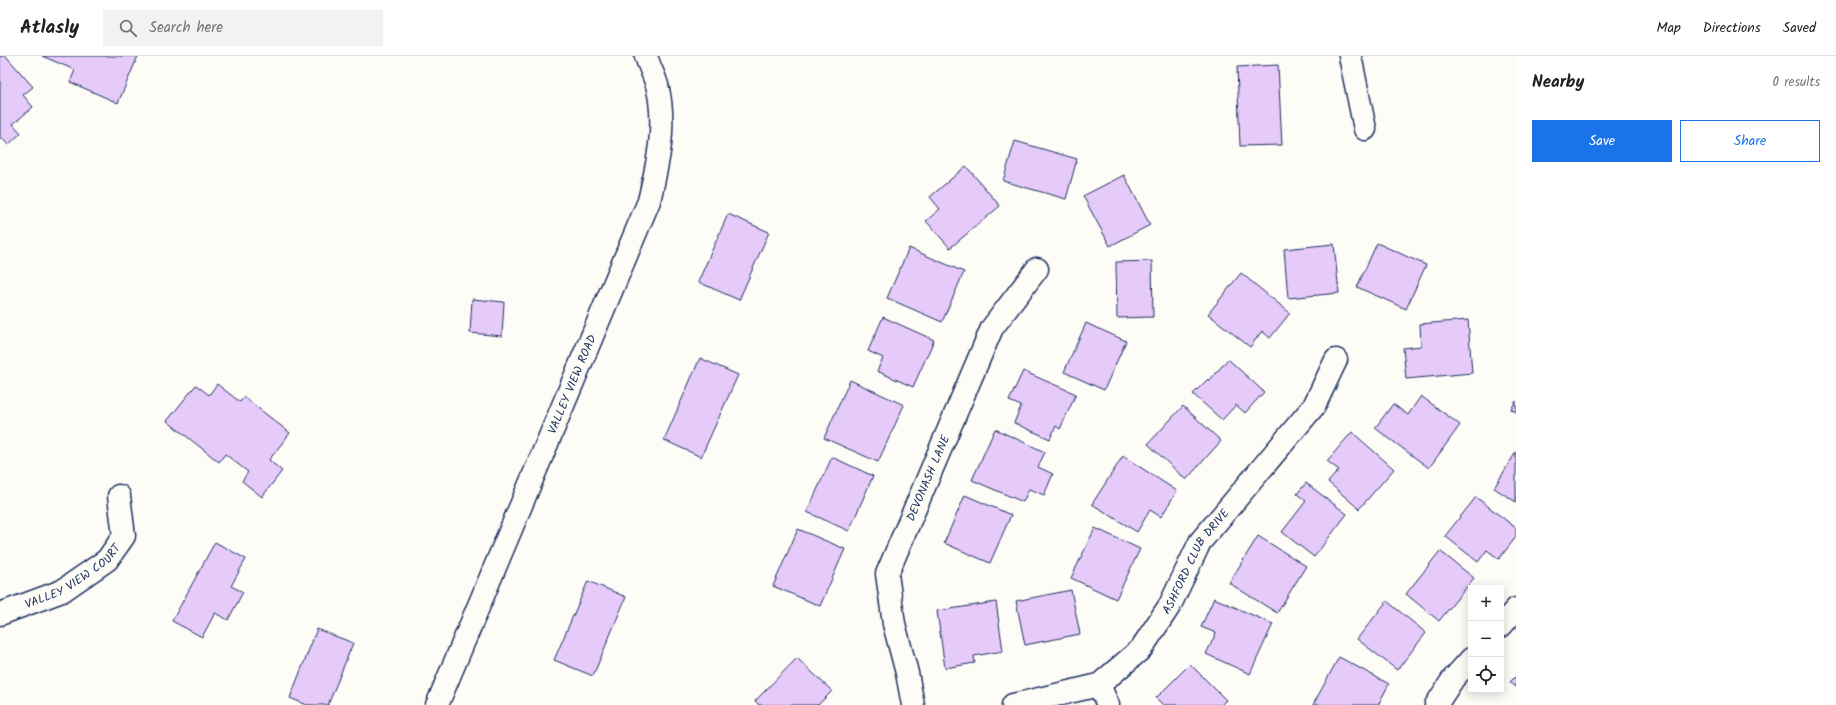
<!DOCTYPE html>
<html lang="en">
<head>
<meta charset="utf-8">
<style>
  :root { --surface:#fff; --page:#f2f2f2; --text:#202124; --muted:#757577; --line:#e0e0e0; --accent:#1a73e8 }
  body { margin:0; font-family:Kalam,sans-serif; background:var(--page); color:var(--text) }
  .controls { position:absolute; right:12px; bottom:12px; display:grid; overflow:hidden; border-radius:0px; box-shadow:0 2px 10px #0003 }
  .controls button { width:36px; height:36px; display:grid; place-items:center; padding:0; border:0; border-bottom:1px solid var(--line); background:var(--surface); color:var(--text); font:20px sans-serif }
  .list { margin:0; padding:0; list-style:none }
  h2 { display:flex; justify-content:space-between; align-items:center; height:52px; margin:0; padding:0 16px; font-size:17px }
  h2 small { font-size:13px; font-weight:400; color:var(--muted) }
  .actions { display:flex; gap:8px; padding:12px 16px }
  .actions a { flex:1; padding:9px 0; border:1px solid var(--accent); border-radius:0px; text-align:center; font-size:14px; color:var(--accent) }
  .actions .main { background:var(--accent); color:#fff }
  .icon { flex:none; width:22px; height:22px; fill:none; stroke:currentColor; stroke-width:2; stroke-linecap:round; stroke-linejoin:round }
  .map { position:relative; flex:none; width:1516px; height:649px; overflow:hidden }
  header { display:flex; align-items:center; gap:24px; box-sizing:border-box; height:56px; padding:0 20px; background:var(--surface); border-bottom:1px solid var(--line) }
  header strong { font-size:19px }
  nav { display:flex; gap:22px; margin-inline-start:auto; font-size:14px }
  .search { width:280px; height:36px; background:var(--page); display:flex; align-items:center; gap:10px; box-sizing:border-box; padding:0 14px; border-radius:0px; color:var(--muted); font-size:15px }
  main { display:flex }
  aside { flex:1; background:var(--surface) }
  .map>svg:first-child { display:block }
  .building { fill:#e5cafa; stroke:#1b2f5e }
  .lines { fill:none; stroke-linecap:round; stroke-linejoin:round }
  .minor-casing { stroke:#1b2f5e; stroke-width:25 }
  .minor { stroke:#fdfcf7; stroke-width:22 }
  .labels { text-anchor:middle; dominant-baseline:central; stroke-width:3; stroke-linejoin:round; paint-order:stroke }
  .street-label { font-size:12px; fill:#1b2f5e; stroke:#fdfcf7 }
</style>
</head>
<body>
<header>
<strong>Atlasly</strong>
<div class="search"><svg class="icon" aria-label="search" viewBox="0 0 24 24"><circle cx="10" cy="10" r="6"/><path d="M15 15l6 6"/></svg>Search here</div>
<nav><a>Map</a><a>Directions</a><a>Saved</a></nav>
</header>
<main>
<div class="map">
<svg width="1516" height="649" viewBox="0 0 1516 649">
  <rect width="100%" height="100%" fill="#fdfcf7"/>
  <filter id="ink" filterUnits="userSpaceOnUse"><feTurbulence type="fractalNoise" baseFrequency=".025" numOctaves="2"/><feDisplacementMap in="SourceGraphic" scale="8" xChannelSelector="R" yChannelSelector="G"/><feConvolveMatrix kernelMatrix="1 2 1 2 8 2 1 2 1" color-interpolation-filters="sRGB"/></filter>
  <g filter="url(#ink)">
    <path class="building" d="M0,0h6l27,31 -10,8 10,12 -20,17 8,9 -13,12 -6,-7 -2,2z
      M42,0h96l-20,47 -48,-21 5,-12z
      M1278,9l4,80 -42,1 -3,-79z
      M1015,85l62,18 -11,40 -63,-18z
      M966,110l34,40 -50,42 -24,-27 14,-12 -10,-12z
      M1124,119l26,50 -40,21 -27,-50z
      M728,158l41,18 -30,68 -41,-18z
      M1377,187l49,22 -20,44 -49,-22z
      M1334,188l5,49 -51,5 -4,-49z
      M909,192l55,24 -22,50 -55,-24z
      M1152,205l1,56 -36,1 -1,-56z
      M1241,217l49,40 -20,25 -8,-7 -12,16 -42,-33z
      M472,243l32,3 -2,34 -32,-3z
      M883,261l51,23 -21,47 -36,-16 6,-13 -15,-7z
      M1468,264l4,53 -66,6 -3,-31 18,-2 -1,-22z
      M1086,267l40,18 -22,49 -40,-18z
      M700,302l38,17 -37,82 -37,-17z
      M1228,303l36,33 -19,21 -9,-8 -14,15 -29,-26 15,-15 1,2z
      M1023,315l53,23 -16,35 -4,-3 -6,13 -36,-16 7,-17 -12,-5z
      M850,324l54,25 -26,57 -54,-24z
      M217,328l23,18 4,-5 46,36 -21,27 13,11 -20,26 -20,-16 6,-9 -23,-18 -6,8 -52,-41 29,-36 13,10z
      M1421,340l39,29 -31,43 -54,-40 18,-24 15,11z
      M1516,345v11l-5,-3z
      M1183,350l38,35 -35,39 -38,-36z
      M995,373l50,23 -7,15 15,7 -9,21 -15,-6 -6,13 -51,-22z
      M1352,376l42,37 -35,40 -31,-27 11,-12 -12,-9z
      M1516,396v50l-22,-14z
      M1123,400l54,35 -16,26 -11,-7 -13,22 -45,-28z
      M832,401l41,19 -24,55 -42,-19z
      M1306,427l41,31 -33,43 -32,-25 24,-31 -9,-7z
      M965,439l46,20 -21,48 -46,-20z
      M1476,441l40,31v9l-17,22 -12,-9 -9,12 -33,-26z
      M1095,472l45,21 -24,50 -45,-21z
      M798,473l47,20 -25,57 -47,-20z
      M1258,480l48,30 -29,47 -48,-30z
      M215,486l31,17 -15,27 12,6 -15,28 -13,-7 -13,24 -30,-16z
      M1440,495l34,27 -35,43 -33,-27z
      M588,525l38,16 -33,79 -39,-16z
      M1071,534l9,44 -55,11 -9,-44z
      M1214,542l59,26 -23,50 -44,-20 10,-21 -15,-6z
      M1387,545l39,32 -29,37 -40,-31z
      M996,546l7,49 -29,5 1,7 -30,5 -8,-57z
      M317,573l36,14 -25,62h-21l-17,-7z
      M1339,601l50,27 -11,21h-65z
      M797,602l35,33 -14,14h-59l-4,-4z
      M1190,608l36,36 -5,5h-58l-7,-7z
      M1516,620v11l-6,-5z"/>
    <g class="lines">
      <defs>
        <g id="minor">
          <path d="M1350,0l15,73"/>
          <path id="s1" d="M0,558l62,-23 45,-31 17,-24 -5,-40"/>
          <path d="M1501,570l15,-17"/>
          <path d="M1099,629l9,20"/>
          <path id="s2" d="M437,649l212,-504c9,-38 18,-77 8,-116 -3,-10 -8,-19 -11,-29"/>
          <path id="s3" d="M913,649l-6,-32 -13,-49 -7,-50 105,-246 45,-59"/>
          <path id="s4" d="M1013,649l86,-20 42,-36 29,-44 30,-63 114,-136 22,-46"/>
          <path d="M1436,649l17,-26 18,-20"/>
        </g>
      </defs>
      <use href="#minor" class="minor-casing"/>
      <use href="#minor" class="minor"/>
    </g>
  </g>
  <g class="labels">
    <g class="street-label">
      <text stroke="none"><textPath href="#s2" startOffset="348">VALLEY VIEW ROAD</textPath></text>
      <text stroke="none"><textPath href="#s3" startOffset="238">DEVONASH LANE</textPath></text>
      <text stroke="none"><textPath href="#s4" startOffset="247">ASHFORD CLUB DRIVE</textPath></text>
      <text stroke="none"><textPath href="#s1" startOffset="83">VALLEY VIEW COURT</textPath></text>
    </g>
  </g>
</svg>
<div class="controls">
<button>+</button>
<button>−</button>
<button><svg class="icon" aria-label="locate" viewBox="0 0 24 24"><circle cx="12" cy="12" r="6"/><path d="M12 2v4M12 18v4M2 12h4M18 12h4"/></svg></button>
</div>
</div>
<aside>
<h2>Nearby<small>0 results</small></h2>
<ul class="list">
</ul>
<div class="actions"><a class="main">Save</a><a>Share</a></div>
</aside>
</main>
</body>
</html>
